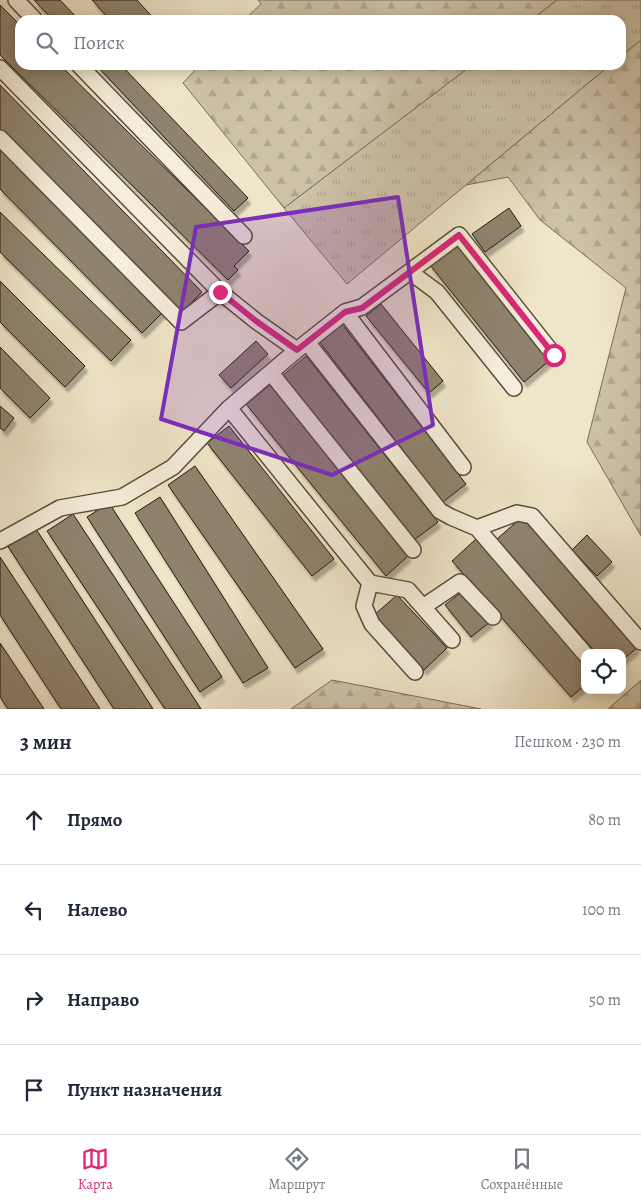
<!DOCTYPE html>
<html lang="ru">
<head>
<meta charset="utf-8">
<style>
  :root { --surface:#fff; --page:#f6f6f7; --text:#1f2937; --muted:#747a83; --line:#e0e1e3; --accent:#db2777 }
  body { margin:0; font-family:Alegreya,serif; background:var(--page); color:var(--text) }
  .controls { position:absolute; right:15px; bottom:15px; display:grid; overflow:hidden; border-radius:10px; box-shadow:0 2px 12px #0003 }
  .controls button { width:45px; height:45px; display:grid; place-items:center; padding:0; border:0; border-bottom:1px solid var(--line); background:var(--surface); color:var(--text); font:25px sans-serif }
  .stop { position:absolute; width:15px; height:15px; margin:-11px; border:4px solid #db2777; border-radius:50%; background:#fff }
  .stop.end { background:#db2777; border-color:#fff; box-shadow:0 1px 5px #0008 }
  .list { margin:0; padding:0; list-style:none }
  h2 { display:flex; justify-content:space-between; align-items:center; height:65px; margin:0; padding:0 20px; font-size:21px }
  h2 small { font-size:16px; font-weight:400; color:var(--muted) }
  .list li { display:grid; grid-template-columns:32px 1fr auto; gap:15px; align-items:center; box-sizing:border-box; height:90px; padding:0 20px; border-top:1px solid var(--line) }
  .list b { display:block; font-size:19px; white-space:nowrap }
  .list em { font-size:16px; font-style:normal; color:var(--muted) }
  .icon { flex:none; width:28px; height:28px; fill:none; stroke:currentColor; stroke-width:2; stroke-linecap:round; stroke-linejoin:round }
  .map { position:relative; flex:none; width:641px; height:709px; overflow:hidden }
  .search { position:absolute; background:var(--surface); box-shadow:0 2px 12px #0003; left:15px; right:15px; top:15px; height:55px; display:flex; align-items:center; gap:12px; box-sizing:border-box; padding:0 18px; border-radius:15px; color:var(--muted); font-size:19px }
  .sheet { height:425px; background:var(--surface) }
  nav { display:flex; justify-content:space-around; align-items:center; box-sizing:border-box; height:70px; border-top:1px solid var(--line); background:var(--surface); font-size:14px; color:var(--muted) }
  nav a { display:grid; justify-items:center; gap:2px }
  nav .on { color:var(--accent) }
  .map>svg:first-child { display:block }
  .grass { fill:url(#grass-tufts); stroke:#7a6e5a }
  .forest { fill:url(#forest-firs); stroke:#7a6e5a }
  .building { fill:#8f836e; stroke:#27190d; filter:url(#shadow) }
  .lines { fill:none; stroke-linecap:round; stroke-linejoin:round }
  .minor-casing { stroke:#594c3c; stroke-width:18 }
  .minor { stroke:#f5eedb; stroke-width:15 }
  .route { stroke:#db2777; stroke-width:6 }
  .marked { fill:#7b2cbf; fill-opacity:0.2; stroke:#7b2cbf; stroke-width:4; stroke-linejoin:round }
</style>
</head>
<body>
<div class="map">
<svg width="641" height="709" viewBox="0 0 641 709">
  <defs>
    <pattern id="grass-tufts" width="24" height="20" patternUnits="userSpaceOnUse" patternTransform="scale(1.25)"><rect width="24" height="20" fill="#cdc2a8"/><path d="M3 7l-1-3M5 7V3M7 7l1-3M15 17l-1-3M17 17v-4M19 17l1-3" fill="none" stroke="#b0a68f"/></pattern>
    <pattern id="forest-firs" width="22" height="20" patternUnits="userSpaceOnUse" patternTransform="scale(1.25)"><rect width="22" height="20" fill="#cdc2a8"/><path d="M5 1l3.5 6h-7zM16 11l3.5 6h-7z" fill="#b0a68f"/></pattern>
    <filter id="shadow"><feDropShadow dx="3" dy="5.5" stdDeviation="1" flood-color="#0004"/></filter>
  </defs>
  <rect width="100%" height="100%" fill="#efe5c8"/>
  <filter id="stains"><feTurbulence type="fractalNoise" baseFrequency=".004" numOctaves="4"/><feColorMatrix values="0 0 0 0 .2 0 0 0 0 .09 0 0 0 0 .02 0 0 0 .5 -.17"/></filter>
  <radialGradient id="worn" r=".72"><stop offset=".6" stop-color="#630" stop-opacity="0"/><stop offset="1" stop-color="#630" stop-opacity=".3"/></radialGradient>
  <path class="grass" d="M557,0h84v40l-20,16v-36h-90z
    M472,65h138l-263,219 -63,-76z"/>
  <path class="forest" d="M258,0h299l-26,20h-287l17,-16z
    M641,40v496l-54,-94 39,-154 -86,-68 -32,-43 -42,8 144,-120h11v-9z
    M200,65h272l-188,143 -101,-125z
    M332,680l149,29h-190z
    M641,680v29h-33z"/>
  <path class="building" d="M34,0h26l19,20h-26z
    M92,0h45l18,20h-45z
    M0,5l20,20v40h40l189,186 -15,15 4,4 -10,10 -228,-225z
    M96,65h25l127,133 -14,13z
    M0,85l202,207 -23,23 -179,-184z
    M0,146l164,165 -22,22 -142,-144z
    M509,208l12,18 -36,26 -13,-18z
    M0,212l131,128 -20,21 -111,-109z
    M455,242l95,118 -26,22 -95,-118z
    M0,281l85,85 -20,21 -65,-65z
    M381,304l62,77 -14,12 -63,-77z
    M341,323l125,161 -23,18 -125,-162z
    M256,341l12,13 -37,34 -12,-13z
    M0,347l50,51 -20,20 -30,-30z
    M306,356l132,166 -24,18 -133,-163z
    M271,384l137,172 -22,20 -140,-172z
    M0,406l14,12 -10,13 -4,-3z
    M229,426l105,133 -22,17 -105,-133z
    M195,466l128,183 -28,19 -127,-183z
    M160,497l108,171 -25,15 -108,-170z
    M109,503l113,174 -22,15 -113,-175z
    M73,514l128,195h-36l-118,-178z
    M522,517l115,131 -15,12v-7h-26l-99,-114z
    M36,529l117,180h-39l-107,-164z
    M587,535l25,27 -15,14 -25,-26z
    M476,539l109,124v22l-14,12 -119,-136z
    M0,557l100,152h-39l-61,-94z
    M464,590l26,32 -19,15 -26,-32z
    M397,595l50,53 -23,22 -51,-54z
    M0,643l44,66h-36l-8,-12z"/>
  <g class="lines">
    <defs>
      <path id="minor" d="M16,0l19,20
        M79,65l165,171
        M0,68l220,224 -39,30 -181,-184
        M410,272l27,20 77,96
        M220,292l36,29 41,29 48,-38 17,-5 97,-72 95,120
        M345,312l118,155
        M307,342l133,169 11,6 26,11 108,126
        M271,373l142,177
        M229,408l141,175 38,7 44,50
        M477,528l40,-15 15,3 109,126
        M0,541l60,-33 62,-11 51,-30 56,-59 68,-58
        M370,583l-6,23 8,18 43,48
        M423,607l37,-25 33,35"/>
    </defs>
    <use href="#minor" class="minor-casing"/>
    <use href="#minor" class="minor"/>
  </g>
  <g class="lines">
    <path class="route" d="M220,292l36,29 41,29 48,-38 17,-4 97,-73 95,120"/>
  </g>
  <path class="marked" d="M398,197l35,228 -101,50 -171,-56 35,-192z"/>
  <rect width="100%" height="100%" filter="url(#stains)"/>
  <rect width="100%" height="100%" fill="url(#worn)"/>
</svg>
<div class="controls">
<button><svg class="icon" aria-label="locate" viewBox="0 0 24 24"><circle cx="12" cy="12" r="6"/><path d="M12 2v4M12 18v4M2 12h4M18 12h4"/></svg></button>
</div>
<div class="stop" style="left:554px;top:355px"></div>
<div class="stop end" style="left:220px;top:292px"></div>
<div class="search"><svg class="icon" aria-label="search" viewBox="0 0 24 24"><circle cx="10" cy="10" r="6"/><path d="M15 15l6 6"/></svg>Поиск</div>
</div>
<section class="sheet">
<h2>3 мин<small>Пешком · 230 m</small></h2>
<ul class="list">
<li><svg class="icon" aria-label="ahead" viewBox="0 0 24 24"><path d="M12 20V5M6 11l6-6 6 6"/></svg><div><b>Прямо</b></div><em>80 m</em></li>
<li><svg class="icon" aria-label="left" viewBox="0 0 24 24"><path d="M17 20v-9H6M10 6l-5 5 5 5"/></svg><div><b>Налево</b></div><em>100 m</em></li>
<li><svg class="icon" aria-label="right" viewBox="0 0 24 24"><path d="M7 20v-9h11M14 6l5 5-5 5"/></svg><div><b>Направо</b></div><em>50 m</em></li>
<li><svg class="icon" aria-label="arrive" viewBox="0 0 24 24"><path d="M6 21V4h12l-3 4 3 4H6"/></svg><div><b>Пункт назначения</b></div></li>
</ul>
</section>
<nav>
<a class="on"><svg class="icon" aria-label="map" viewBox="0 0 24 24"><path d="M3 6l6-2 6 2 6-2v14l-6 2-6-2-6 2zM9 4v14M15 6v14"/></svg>Карта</a>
<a><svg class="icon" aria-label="directions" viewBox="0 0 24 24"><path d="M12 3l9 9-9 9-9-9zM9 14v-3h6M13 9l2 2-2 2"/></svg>Маршрут</a>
<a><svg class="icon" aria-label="saved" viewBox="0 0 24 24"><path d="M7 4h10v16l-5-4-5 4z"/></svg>Сохранённые</a>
</nav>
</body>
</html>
